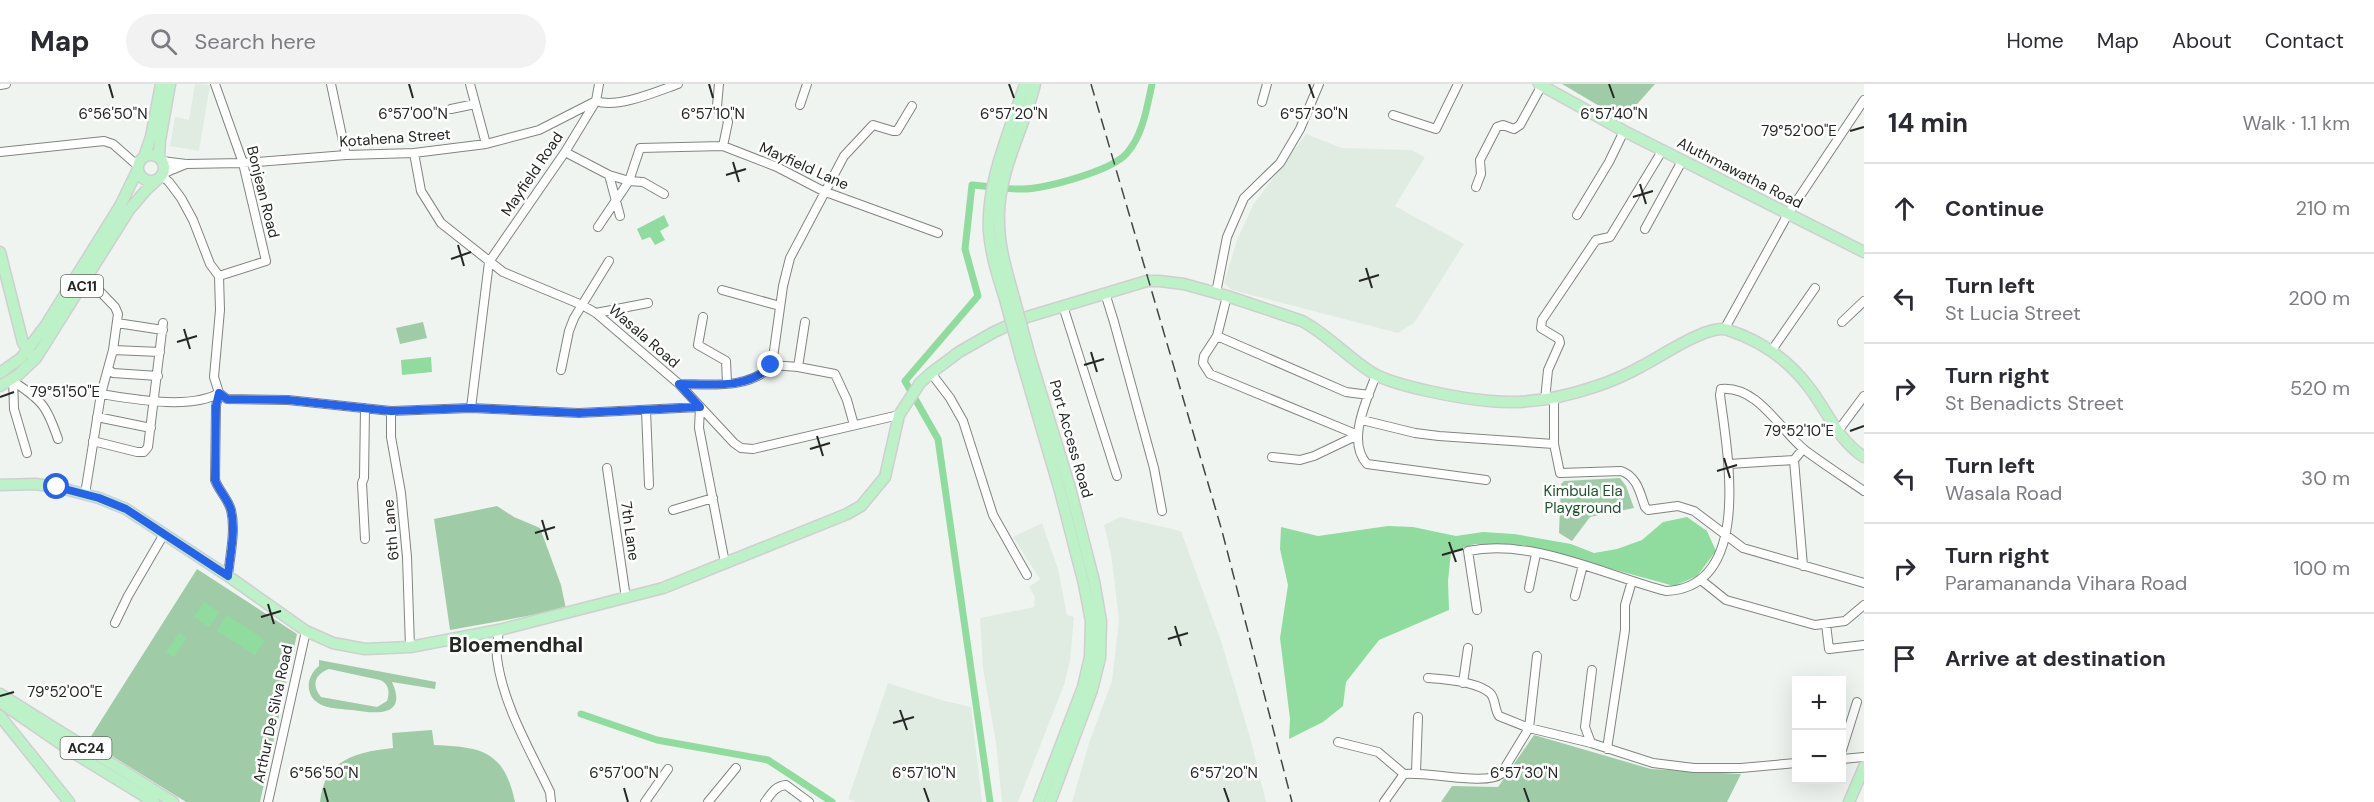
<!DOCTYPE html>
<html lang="en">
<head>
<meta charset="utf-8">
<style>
  :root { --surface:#fff; --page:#f2f2f3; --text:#2b2b33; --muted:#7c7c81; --line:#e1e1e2 }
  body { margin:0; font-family:"DM Sans",sans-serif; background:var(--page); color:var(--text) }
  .controls { position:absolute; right:18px; bottom:18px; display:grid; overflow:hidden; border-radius:0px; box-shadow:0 6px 24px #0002 }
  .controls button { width:54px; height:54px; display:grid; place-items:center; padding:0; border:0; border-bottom:2px solid var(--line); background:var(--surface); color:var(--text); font:30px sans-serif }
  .stop { position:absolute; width:18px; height:18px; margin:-14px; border:4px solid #2563eb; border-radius:50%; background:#fff }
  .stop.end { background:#2563eb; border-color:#fff; box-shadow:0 2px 6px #0008 }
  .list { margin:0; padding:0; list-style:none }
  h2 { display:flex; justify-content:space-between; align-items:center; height:78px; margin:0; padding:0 24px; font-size:26px }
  h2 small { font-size:20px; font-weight:400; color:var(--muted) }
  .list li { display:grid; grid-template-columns:39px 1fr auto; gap:18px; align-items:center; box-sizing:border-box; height:90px; padding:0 24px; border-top:2px solid var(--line) }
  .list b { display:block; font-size:22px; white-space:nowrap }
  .list p { margin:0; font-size:20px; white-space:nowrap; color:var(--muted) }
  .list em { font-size:20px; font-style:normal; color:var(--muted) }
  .icon { flex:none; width:33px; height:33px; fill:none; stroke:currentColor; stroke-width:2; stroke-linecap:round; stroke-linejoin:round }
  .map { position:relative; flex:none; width:1864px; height:718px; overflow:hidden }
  header { display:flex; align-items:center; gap:36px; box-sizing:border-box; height:84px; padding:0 30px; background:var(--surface); border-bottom:2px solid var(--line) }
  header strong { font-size:28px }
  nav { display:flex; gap:33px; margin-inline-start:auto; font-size:21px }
  .search { width:420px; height:54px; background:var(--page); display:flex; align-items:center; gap:15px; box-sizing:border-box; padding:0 21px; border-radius:33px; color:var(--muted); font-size:22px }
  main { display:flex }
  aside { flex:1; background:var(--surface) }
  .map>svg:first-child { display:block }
  .built { fill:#e0ece2 }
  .green { fill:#9fcca6; fill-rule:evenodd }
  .water { fill:#90dc9f }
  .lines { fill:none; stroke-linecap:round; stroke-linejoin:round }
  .canal { stroke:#90dc9f; stroke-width:7 }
  .minor-casing { stroke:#818581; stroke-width:10 }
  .major-casing { stroke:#cfcfcf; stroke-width:13 }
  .minor { stroke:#fff; stroke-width:8 }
  .major { stroke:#bdf2c8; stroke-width:10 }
  .rail { stroke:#434643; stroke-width:1.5; stroke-dasharray:12 6; stroke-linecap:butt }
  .major-bridge-casing { stroke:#cfcfcf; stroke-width:13; stroke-linecap:butt }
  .major-bridge { stroke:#bdf2c8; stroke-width:10 }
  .route { stroke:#2563eb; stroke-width:8 }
  .ticks { fill:none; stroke:#252725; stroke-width:2 }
  .labels { text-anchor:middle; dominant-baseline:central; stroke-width:5; stroke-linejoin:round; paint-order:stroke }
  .shield { fill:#fff; stroke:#666866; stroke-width:1.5 }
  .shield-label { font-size:14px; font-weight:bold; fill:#252725 }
  .street-label { font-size:15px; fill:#252725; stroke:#fff }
  .park-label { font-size:15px; fill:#1e542c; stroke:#fff }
  .district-label { font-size:21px; font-weight:bold; fill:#252725; stroke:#fff }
  .ticks-label { font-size:15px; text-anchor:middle; fill:#252725; stroke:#fff; stroke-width:5; stroke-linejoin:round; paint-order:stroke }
</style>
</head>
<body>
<header>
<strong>Map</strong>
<div class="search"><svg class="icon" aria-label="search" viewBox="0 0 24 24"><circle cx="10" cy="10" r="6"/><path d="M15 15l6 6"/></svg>Search here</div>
<nav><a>Home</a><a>Map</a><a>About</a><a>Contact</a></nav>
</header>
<main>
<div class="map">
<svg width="1864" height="718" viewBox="0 0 1864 718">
  <rect width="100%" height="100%" fill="#eff4f0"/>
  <path class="built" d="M195,0l15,1 -11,66 -29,-5 5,-29 14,3z
    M1306,50l36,14 69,2 14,7 -30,49 69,38 -50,79 -16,10 -166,-43 -8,-7 13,-43 16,-35z
    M1120,433l61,14 40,110 29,96 16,65h-194l17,-59 23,-62 7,-61 -8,-66 -7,-29z
    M1042,439l16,46 9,46 7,2 -4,44 -6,24 -46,117h-16l-6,-59 -13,-75 -3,-50 54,-11 1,-10 -6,-10 11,-8 -27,-42z
    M888,599l53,17 30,7 11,95h-126l-8,-3z"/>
  <path class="green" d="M1562,0h93l-32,36z
    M423,238l4,16 -27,6 -4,-16z
    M1620,394l6,8 8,22 -44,9 -18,24 -13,-8 2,-49 3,-3z
    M497,422l17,11 26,11 21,57 5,24 -116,21 -16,-111z
    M197,485l100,65 -37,168h-74l-98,-61z
    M319,576l117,22 -1,7 -43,-7c16,35 -16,32 -40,28 -9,-1 -19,-1 -28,-4 -20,-7 -19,-29 -5,-40zM329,585l51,11c9,4 10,12 7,21l-10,6 -56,-10c-10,-12 -6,-23 8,-28z
    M432,646l2,15c47,2 70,5 81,57h-195c4,-43 37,-50 73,-54l-1,-15z
    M1534,651l117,34 90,5 -14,28h-286l11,-16 46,1z"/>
  <path class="water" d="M664,131l5,11 -9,5 5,9 -10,5 -5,-8 -8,3 -5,-11z
    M431,273l1,15 -30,3 -1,-15z
    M1687,433l20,14 9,20 -19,25 -23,10 -150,-41 -49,-1 -24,8 -3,29 1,29 -70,30 -33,42 -3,24 -20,16 -34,17 1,-20 -10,-81 8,-53 -8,-36 1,-22 37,9 70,-10 25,1 43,9 27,-4 31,2 57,10 23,9 23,-4 25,-9 21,-18z
    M204,518l15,10 -10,15 -15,-10z
    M227,531l38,25 -10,15 -38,-24z
    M179,549l7,5 -12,19 -8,-5z"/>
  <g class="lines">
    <path class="canal" d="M581,630l76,26 111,20 64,42
      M990,718l-52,-363 -33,-58 73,-85 -13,-47 7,-64c16,1 31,4 47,4 23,1 93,-18 108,-36 16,-18 20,-46 25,-69"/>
    <defs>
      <path id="minor" d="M215,0l28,79 23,98 -47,15
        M331,0l15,71
        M470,0l16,60
        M719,0l-2,22 2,5 7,5 2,6 -5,24
        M0,1l6,-1
        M596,17c21,8 62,-10 82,-17
        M1262,18l5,-18
        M800,21l7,-21
        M451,25l24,-5
        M1393,31l43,14 22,-45
        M0,68l104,-11 9,3 25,22
        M565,68l44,23 20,6 11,-33 83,-2 54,21 46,24 115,42
        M414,69l7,38 20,32 62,49 79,33 14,8 83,71 55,59 7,5 12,1 146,-34
        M162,77l24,3 57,-1 103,-8 68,-2 72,-9 53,-14 57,-29
        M164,89l22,-9
        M609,91l11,41
        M162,92l7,6 12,16 12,22 17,44 9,12 1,34 -6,67 5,16 -3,13 -1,74c4,11 13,19 16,30 5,20 -1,45 -3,66
        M1476,103l5,-13 -1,-14 17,-33 6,-2 11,4 6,-4 22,-40
        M1577,131l32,-53 15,-31
        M598,143l31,-46 14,1 21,12
        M1645,145l37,-68
        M722,206l58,16
        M1105,209l9,29 40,146 8,43
        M1216,209l11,-56 17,-39 36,-35 20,-34 19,-45
        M1227,212l-10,40 129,56 23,3
        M1063,222l54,170
        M596,229l52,-10
        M703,233l-5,28 28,16 1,22
        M1842,238l22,-21
        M117,239l46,7
        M1725,244l63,-114 76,-114
        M1217,252l-13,20 -1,7 7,11 148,61
        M113,266l47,2
        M1772,266l43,-62
        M772,281l26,2 37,7 12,26 7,25
        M798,283l7,-45
        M108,285l5,4 45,3
        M561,286l8,-39 5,-13 35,-57
        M931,289l19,25 13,23 30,94 34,60
        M1376,291c-9,25 -30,66 -9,89l119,16
        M13,294l1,31 13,44
        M14,298c29,19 33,25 44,57
        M679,300c30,0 71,6 93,-19l11,-79 7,-28 54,-102 29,-31 20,6h4l15,-25
        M101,310c32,5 90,16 118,-1l8,6 61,1 103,11 80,-3 108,5 121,-6 -1,21 26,135
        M1554,315v45l6,29 61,-2c16,5 19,22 24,36l3,3 30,-4 16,5 49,37 121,35
        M1545,316l3,-30 12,-27 -1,-4 -18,-11 1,-8 54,-80 14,-3 52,-86
        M365,324l-1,70 -2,5 3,56
        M471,324l18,-146 76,-110 31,-51 3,-17
        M646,326l3,75
        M391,327v26l10,56 6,64 3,90
        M97,333l54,11
        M1362,336l53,13 24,3 115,8
        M1838,347l26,-35
        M93,357l44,11h7l4,-5 15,-124
        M1272,373l28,3 14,-4 44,-21
        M1794,376l9,106
        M1729,380l65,-4 9,-11
        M607,384l19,130
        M85,410l16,-100 12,-44 5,-36 -3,-7 -28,-29
        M673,426l40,-12
        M1701,496l25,20 89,25 30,-4 19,-16
        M1529,504l7,-34
        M1575,512l8,-31
        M1477,526l-9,-59c64,-13 136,24 198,40 88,-4 61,-140 54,-196l1,-6c37,-4 60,43 85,62 19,14 39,27 58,40
        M115,539l13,-27 36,-62
        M1826,540l3,25 35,-4
        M499,546c-1,9 -3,19 -2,28 6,47 33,92 53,134l1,10
        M1428,594c17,1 49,4 62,15 6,6 4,16 9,23l30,12 8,-72
        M1463,599l5,-35
        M1338,658l40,10 26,22
        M1591,659l-6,-16 7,-57
        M1607,665l18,-119v-25l7,-24
        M1842,666l15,-48
        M1842,675l22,-2
        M1416,688l2,-55
        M268,718l38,-171
        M645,718l23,-33
        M708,718l28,-34
        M765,718c6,-8 10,-16 21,-17l23,17
        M1384,718l20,-28c22,-3 82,12 97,0l28,-46 62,15 62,20 41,5h47l55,-5"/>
      <path id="major" d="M1539,0l85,47 240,121
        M138 84a13 13 0 1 1 26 0a13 13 0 1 1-26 0Z
        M144,73l7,-20 10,-53
        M159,73l1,-17 10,-56
        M0,168l23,91 8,11
        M1014,214c-7,-26 -15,-50 -15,-77 -2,-47 25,-92 36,-137
        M1005,215c-7,-22 -14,-44 -16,-67 -3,-50 21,-101 36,-148
        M1030,273l40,131 24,93 7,40 -1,37 -8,32 -42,112
        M1021,274l39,133 24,93 7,37 -1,36 -7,30 -44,115
        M0,289l21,-15 25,-33 74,-119 18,-37
        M0,302l18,-11 18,-17 93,-148 18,-21 11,-10
        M0,401l35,-1 22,3 42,11 27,11 102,67 78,55 27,12 32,6 45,-2 89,-17 164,-42 184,-74 14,-8 24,-29 14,-62 21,-32 11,-10 28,-21 35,-20 33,-15 120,-36h12l25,3 43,12 75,25c25,13 45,36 69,51 21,14 92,27 119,29 37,4 72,-3 107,-15 15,-5 31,-12 45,-20 18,-9 67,-43 86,-36 34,11 62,31 83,60 17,23 28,51 53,67
        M0,610l173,108
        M0,618l74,51 80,49
        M0,632l69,86
        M1849,718l15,-35"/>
    </defs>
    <use href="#minor" class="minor-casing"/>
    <use href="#major" class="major-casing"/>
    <use href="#minor" class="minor"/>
    <use href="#major" class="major"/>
    <path class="rail" d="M1091,0l131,447 70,271"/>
    <defs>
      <path id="major-bridge" d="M1014,214l16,59
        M1005,215l16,59"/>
    </defs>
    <use href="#major-bridge" class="major-bridge-casing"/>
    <use href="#major-bridge" class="major-bridge"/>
  </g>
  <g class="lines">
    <path class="route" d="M57,403l42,11 27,11 102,67c2,-21 8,-46 3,-66 -3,-11 -12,-19 -16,-30l1,-74 3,-13 8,6 61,1 103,11 80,-3 108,5 121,-6 -21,-23c30,0 71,6 92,-19"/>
  </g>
  <path class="ticks" d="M109,0l4,14M409,0l4,14M709,0l4,14M1009,0l5,14M1309,0l5,14M1609,0l5,14M1850,47l14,-4M733,78l6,20M726,91l20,-6M1640,100l6,20M1633,113l20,-6M458,161l6,21M451,175l20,-7M1366,184l6,20M1359,197l20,-6M184,245l6,20M177,258l20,-6M1091,268l6,20M1084,281l20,-6M0,313l14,-5M1850,347l14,-5M817,352l6,20M810,365l20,-6M1724,374l6,20M1717,387l20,-6M542,436l6,20M535,449l20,-6M1449,458l7,20M1442,471l21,-6M268,520l6,20M261,533l20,-6M1175,542l6,20M1168,555l20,-6M0,612l14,-4M900,626l7,20M893,639l21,-6M324,704l4,14M624,704l4,14M924,704l5,14M1224,704l5,14M1524,704l5,14"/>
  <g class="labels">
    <g class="shield">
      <rect x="61" y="191" width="42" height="22" rx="4.5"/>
      <rect x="60.5" y="653" width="51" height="22" rx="4.5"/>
    </g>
    <g class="shield-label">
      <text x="82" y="202">AC11</text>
      <text x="86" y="664">AC24</text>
    </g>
    <g class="street-label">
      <text transform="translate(395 54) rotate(-4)">Kotahena Street</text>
      <text transform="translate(804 82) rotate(24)">Mayfield Lane</text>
      <text transform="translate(1740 89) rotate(27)">Aluthmawatha Road</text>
      <text transform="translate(532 90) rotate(-56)">Mayfield Road</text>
      <text transform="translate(263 108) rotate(76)">Bonjean Road</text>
      <text transform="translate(644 252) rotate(41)">Wasala Road</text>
      <text transform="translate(1071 355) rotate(74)">Port Access Road</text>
      <text transform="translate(391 446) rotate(-95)">6th Lane</text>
      <text transform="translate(630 447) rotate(82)">7th Lane</text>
      <text transform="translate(273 630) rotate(-78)">Arthur De Silva Road</text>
    </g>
    <g class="park-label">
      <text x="1583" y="407">Kimbula Ela<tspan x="1583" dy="17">Playground</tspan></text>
    </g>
    <g class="district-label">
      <text x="516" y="561">Bloemendhal</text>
    </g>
  </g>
  <g class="ticks-label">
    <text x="113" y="35">6°56'50"N</text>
    <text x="413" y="35">6°57'00"N</text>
    <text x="713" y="35">6°57'10"N</text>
    <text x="1014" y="35">6°57'20"N</text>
    <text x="1314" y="35">6°57'30"N</text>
    <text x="1614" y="35">6°57'40"N</text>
    <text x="1799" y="52">79°52'00"E</text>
    <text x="65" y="313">79°51'50"E</text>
    <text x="1799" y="352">79°52'10"E</text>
    <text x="65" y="613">79°52'00"E</text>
    <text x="324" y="694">6°56'50"N</text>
    <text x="624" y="694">6°57'00"N</text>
    <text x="924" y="694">6°57'10"N</text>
    <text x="1224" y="694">6°57'20"N</text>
    <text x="1524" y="694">6°57'30"N</text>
  </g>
</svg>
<div class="controls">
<button>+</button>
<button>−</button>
</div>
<div class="stop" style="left:57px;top:403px"></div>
<div class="stop end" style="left:771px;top:281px"></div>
</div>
<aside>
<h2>14 min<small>Walk · 1.1 km</small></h2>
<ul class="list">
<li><svg class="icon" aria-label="ahead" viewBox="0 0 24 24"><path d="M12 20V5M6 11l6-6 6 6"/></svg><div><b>Continue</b></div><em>210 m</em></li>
<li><svg class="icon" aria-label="left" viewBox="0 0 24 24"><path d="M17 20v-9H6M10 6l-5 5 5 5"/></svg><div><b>Turn left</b><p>St Lucia Street</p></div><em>200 m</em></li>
<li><svg class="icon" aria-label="right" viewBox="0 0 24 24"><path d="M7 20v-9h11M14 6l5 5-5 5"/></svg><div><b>Turn right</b><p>St Benadicts Street</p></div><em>520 m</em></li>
<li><svg class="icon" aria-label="left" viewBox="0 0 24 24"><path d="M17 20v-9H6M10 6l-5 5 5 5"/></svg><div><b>Turn left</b><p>Wasala Road</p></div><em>30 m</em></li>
<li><svg class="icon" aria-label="right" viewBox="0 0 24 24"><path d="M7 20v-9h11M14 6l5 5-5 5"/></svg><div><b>Turn right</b><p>Paramananda Vihara Road</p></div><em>100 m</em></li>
<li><svg class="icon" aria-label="arrive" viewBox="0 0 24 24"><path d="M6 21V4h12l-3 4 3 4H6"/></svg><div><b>Arrive at destination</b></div></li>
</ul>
</aside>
</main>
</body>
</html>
